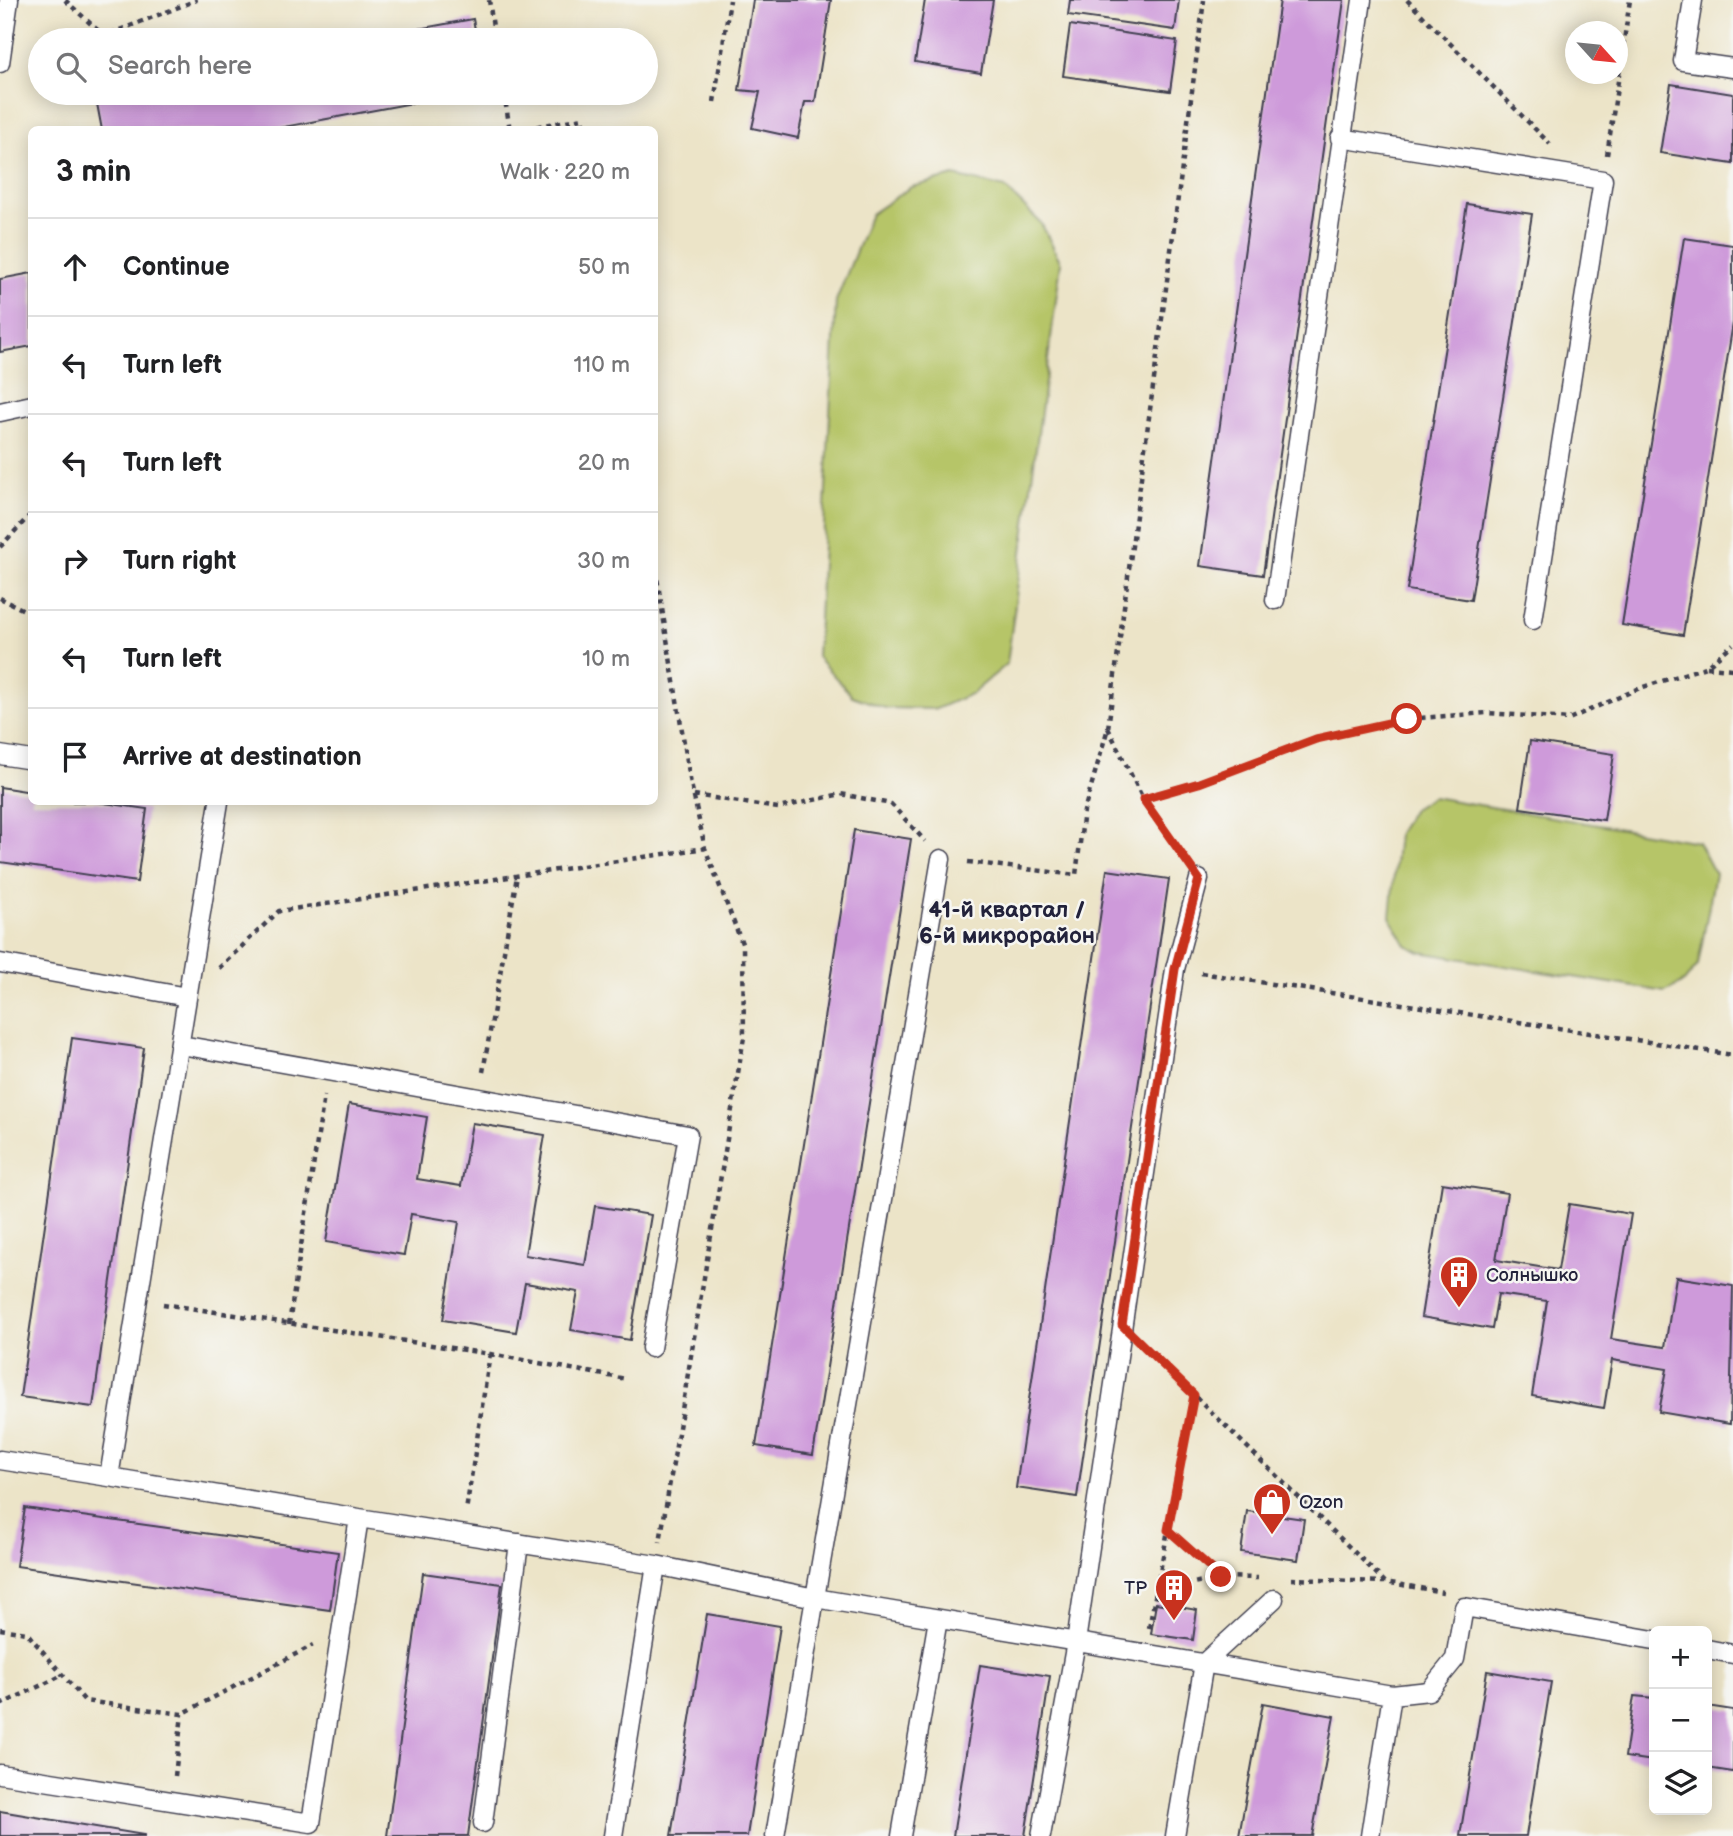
<!DOCTYPE html>
<html lang="en">
<head>
<meta charset="utf-8">
<style>
  :root { --surface:#fff; --page:#f2f2f2; --text:#202124; --muted:#757577; --line:#e0e0e0 }
  body { margin:0; font-family:"Balsamiq Sans",sans-serif; background:var(--page); color:var(--text) }
  .controls { position:absolute; right:21px; bottom:21px; display:grid; overflow:hidden; border-radius:10px; box-shadow:0 4px 18px #0003 }
  .controls button { width:63px; height:63px; display:grid; place-items:center; padding:0; border:0; border-bottom:2px solid var(--line); background:var(--surface); color:var(--text); font:35px sans-serif }
  .compass { position:absolute; left:1565px; top:21px; width:63px; height:63px; border-radius:50%; background:var(--surface); box-shadow:0 4px 18px #0003; rotate:117deg }
  .stop { position:absolute; width:21px; height:21px; margin:-16px; border:5px solid #c8321e; border-radius:50%; background:#fff }
  .stop.end { background:#c8321e; border-color:#fff; box-shadow:0 2px 7px #0008 }
  .list { margin:0; padding:0; list-style:none }
  h2 { display:flex; justify-content:space-between; align-items:center; height:91px; margin:0; padding:0 28px; font-size:30px }
  h2 small { font-size:23px; font-weight:400; color:var(--muted) }
  .list li { display:grid; grid-template-columns:46px 1fr auto; gap:21px; align-items:center; box-sizing:border-box; height:98px; padding:0 28px; border-top:2px solid var(--line) }
  .list b { display:block; font-size:26px; white-space:nowrap }
  .list em { font-size:23px; font-style:normal; color:var(--muted) }
  .icon { flex:none; width:38px; height:38px; fill:none; stroke:currentColor; stroke-width:2; stroke-linecap:round; stroke-linejoin:round }
  .map { position:relative; flex:none; width:1733px; height:1836px; overflow:hidden }
  .search { position:absolute; background:var(--surface); box-shadow:0 4px 18px #0003; left:28px; top:28px; width:630px; height:77px; display:flex; align-items:center; gap:18px; box-sizing:border-box; padding:0 24px; border-radius:38px; color:var(--muted); font-size:26px }
  .panel { position:absolute; background:var(--surface); box-shadow:0 4px 18px #0003; left:28px; top:126px; width:630px; height:679px; border-radius:10px }
  .map>svg:first-child { display:block }
  .green { fill:#b6c568; stroke:#6c7452; stroke-width:2 }
  .building { fill:#ce9ada }
  .lines { fill:none; stroke-linecap:round; stroke-linejoin:round }
  .lane-casing { stroke:#403f50; stroke-width:21 }
  .path { stroke:#403f50; stroke-width:4.5; stroke-dasharray:5 5; stroke-linecap:butt }
  .lane { stroke:#fff; stroke-width:18 }
  .route { stroke:#c8321e; stroke-width:9 }
  .labels { text-anchor:middle; dominant-baseline:central; stroke-width:5; stroke-linejoin:round; paint-order:stroke }
  .poi-label { font-size:19px; fill:#22223b; stroke:#f6f6f2; text-anchor:start }
  .quarter-label { font-size:23px; font-weight:bold; fill:#22223b; stroke:#f6f6f2 }
</style>
</head>
<body>
<div class="map">
<svg width="1733" height="1836" viewBox="0 0 1733 1836">
  <rect width="100%" height="100%" fill="#f6f6f2"/>
  <filter id="ink" filterUnits="userSpaceOnUse"><feTurbulence type="fractalNoise" baseFrequency=".0143" numOctaves="2"/><feDisplacementMap in="SourceGraphic" scale="14" xChannelSelector="R" yChannelSelector="G"/><feConvolveMatrix kernelMatrix="1 2 1 2 8 2 1 2 1" color-interpolation-filters="sRGB"/></filter>
  <filter id="wash" filterUnits="userSpaceOnUse"><feTurbulence type="fractalNoise" baseFrequency=".00686" numOctaves="4" result="noise"/><feDisplacementMap in="SourceGraphic" scale="28" xChannelSelector="R" yChannelSelector="G"/><feGaussianBlur stdDeviation="1.57" result="paint"/><feColorMatrix in="noise" values="0 0 0 0 0 0 0 0 0 0 0 0 0 0 0 0 0 1.4 0 .05"/><feComposite in="paint" operator="in"/></filter>
  <g filter="url(#wash)">
    <rect width="100%" height="100%" fill="#ece4c8"/>
    <path class="green" d="M954,176l51,12 36,35 20,40 -54,401 -34,29 -37,16 -51,-1 -33,-12 -35,-39 19,-356 35,-87 40,-27z
      M1432,797l266,45 17,32 -17,91 -14,17 -19,10 -245,-40 -14,-7 -16,-28 8,-84 15,-24z"/>
    <g id="blocks">
      <path class="building" d="M753,0h78l-16,102h-10l-7,36 -46,-10 8,-36 -21,-2z
        M925,0h68l-12,73 -66,-11z
        M1070,0h109l-4,30 -107,-15z
        M1280,0h64l-81,575 -63,-9z
        M473,19l4,21h-114v-1z
        M1070,25l107,16 -7,50 -107,-15z
        M1671,84l62,10v70l-73,-11z
        M95,93h366v1l-193,36h-166z
        M1467,204l65,10 -61,386 -64,-10z
        M1684,238l49,7v78l-50,312 -61,-10z
        M32,273v73l-32,6v-73z
        M1530,741l84,13 -10,66 -84,-12z
        M0,787l32,5v10h65l50,7 -10,73 -137,-20z
        M854,830l57,9 -98,616 -57,-9z
        M1107,870l62,9 -92,618 -61,-9z
        M72,1038l72,10 -51,359 -73,-10z
        M349,1104l78,13 -10,62 44,7 11,-63 73,12 -20,120 60,10 10,-59 56,9 -21,125 -59,-10 7,-38 -53,-9 -9,49 -73,-12 16,-98 -48,-8 -7,41 -78,-13z
        M1442,1183l65,10 -11,67 62,10 11,-66 62,10 -20,125 54,8 11,-70 57,9 -3,138 -71,-12 8,-43 -55,-9 -8,48 -72,-12 15,-95 -49,-7 -6,35 -71,-12z
        M25,1508l313,44 -8,58 -314,-44z
        M1247,1511l57,8 -6,41 -57,-8z
        M423,1573l79,11 -34,252h-81z
        M1156,1603l41,7 -4,30 -42,-6z
        M707,1614l73,12 -33,210h-76z
        M980,1665l70,11 -25,160h-72z
        M1487,1671l64,11 -25,154h-66z
        M1634,1696l20,2v63l-29,-4z
        M1263,1703l71,13 -22,120h-73z
        M1707,1706l26,4v62l-26,-4z
        M0,1811l144,24v1h-144z"/>
    </g>
  </g>
  <g filter="url(#ink)">
    <use href="#blocks" fill-opacity="0" stroke="#403f50" stroke-width="2"/>
    <g class="lines">
      <defs>
        <path id="lane" d="M1693,0l-10,61 50,7
          M0,63l9,-63
          M1340,138l263,42 -70,440
          M0,412l32,-7
          M1275,600l87,-600
          M0,755l32,5
          M219,802l-110,675 250,41
          M941,859l-126,739 577,97
          M0,963l187,34
          M181,1045l507,90 -37,213
          M0,1460l109,17
          M1707,1649l26,5
          M0,1774l311,49 48,-305 297,47 159,33 -40,238
          M483,1823l36,-280
          M613,1836l43,-271
          M901,1836l37,-217
          M1041,1836l35,-194 99,-673 24,-90
          M1175,1836l29,-173 70,-64
          M1370,1836l22,-141 37,-4 26,-32 9,-52 190,33"/>
      </defs>
      <use href="#lane" class="lane-casing"/>
      <path class="path" d="M65,0l39,36 93,-36
        M489,0l6,40
        M1407,0l143,144
        M504,93l6,37
        M714,102l16,-102
        M517,130l66,-12 2,12
        M1607,155l23,-155
        M0,547l32,-34
        M654,560l36,219 15,69 38,98 1,91 -84,505
        M0,598l32,16
        M1707,667l26,2
        M1108,728l35,71 42,61
        M694,795l84,13 63,-14 50,10 34,37
        M1143,799l56,-16 117,-44 91,-20 80,-6 82,6 71,-31 66,-21 27,-23
        M968,862l108,13 8,-64 24,-83 96,-728
        M219,968l60,-57 426,-63
        M1201,973l532,82
        M483,1072l34,-196
        M163,1304l327,50 -24,157
        M289,1324l35,-228
        M1146,1348l239,234 58,10
        M490,1354l136,25
        M1168,1530l52,47
        M1291,1579l93,3
        M1156,1591l65,-14 37,1
        M1149,1628l45,-232
        M0,1629l27,4 58,68 97,13 131,-69
        M0,1705l63,-30
        M175,1776l7,-62"/>
      <use href="#lane" class="lane"/>
    </g>
  </g>
  <g class="lines" filter="url(#ink)">
    <path class="route" d="M1221,1577l-53,-47 26,-135 -72,-70 53,-356 24,-90 -56,-80 56,-16 117,-44 91,-20"/>
  </g>
  <defs>
    <symbol id="building-pin" viewBox="-11 -11 22 30"><path d="M0 17L-7.5 6A9.5 9.5 0 1 1 7.5 6Z" fill="#c8321e" stroke="#f6f6f2"/><path d="M-4-6H4V6H1V3H-1V6H-4ZM-2.5-4.3h1.7v1.8h-1.7ZM.8-4.3h1.7v1.8H.8ZM-2.5-1h1.7V.8h-1.7ZM.8-1h1.7V.8H.8Z" fill="#fff"/></symbol>
    <symbol id="shop-pin" viewBox="-11 -11 22 30"><path d="M0 17L-7.5 6A9.5 9.5 0 1 1 7.5 6Z" fill="#c8321e" stroke="#f6f6f2"/><path d="M-5-2.5h2.3a2.7 3.5 0 0 1 5.4 0H5L5.5 6h-11ZM-1.5-2.5h3a1.5 2.3 0 0 0-3 0Z" fill="#fff"/></symbol>
  </defs>
  <g fill-rule="evenodd">
    <use href="#building-pin" x="1437" y="1253" width="44" height="60"/>
    <use href="#shop-pin" x="1250" y="1480" width="44" height="60"/>
    <use href="#building-pin" x="1152" y="1566" width="44" height="60"/>
  </g>
  <g class="labels">
    <g class="poi-label">
      <text x="1486" y="1275">Солнышко</text>
      <text x="1299" y="1502">Ozon</text>
      <text x="1147" y="1588" text-anchor="end">ТР</text>
    </g>
    <g class="quarter-label">
      <text x="1007" y="910">41-й квартал /<tspan x="1007" dy="26">6-й микрорайон</tspan></text>
    </g>
  </g>
</svg>
<div class="controls">
<button>+</button>
<button>−</button>
<button><svg class="icon" aria-label="layers" viewBox="0 0 24 24"><path d="M12 4l9 5-9 5-9-5zM3 14l9 5 9-5"/></svg></button>
</div>
<svg class="compass" viewBox="-18 -18 36 36"><path d="M0-13l5 13h-10z" fill="#e53935"/><path d="M0 13l5-13h-10z" fill="#757577"/></svg>
<div class="stop" style="left:1407px;top:719px"></div>
<div class="stop end" style="left:1221px;top:1577px"></div>
<div class="search"><svg class="icon" aria-label="search" viewBox="0 0 24 24"><circle cx="10" cy="10" r="6"/><path d="M15 15l6 6"/></svg>Search here</div>
<section class="panel">
<h2>3 min<small>Walk · 220 m</small></h2>
<ul class="list">
<li><svg class="icon" aria-label="ahead" viewBox="0 0 24 24"><path d="M12 20V5M6 11l6-6 6 6"/></svg><div><b>Continue</b></div><em>50 m</em></li>
<li><svg class="icon" aria-label="left" viewBox="0 0 24 24"><path d="M17 20v-9H6M10 6l-5 5 5 5"/></svg><div><b>Turn left</b></div><em>110 m</em></li>
<li><svg class="icon" aria-label="left" viewBox="0 0 24 24"><path d="M17 20v-9H6M10 6l-5 5 5 5"/></svg><div><b>Turn left</b></div><em>20 m</em></li>
<li><svg class="icon" aria-label="right" viewBox="0 0 24 24"><path d="M7 20v-9h11M14 6l5 5-5 5"/></svg><div><b>Turn right</b></div><em>30 m</em></li>
<li><svg class="icon" aria-label="left" viewBox="0 0 24 24"><path d="M17 20v-9H6M10 6l-5 5 5 5"/></svg><div><b>Turn left</b></div><em>10 m</em></li>
<li><svg class="icon" aria-label="arrive" viewBox="0 0 24 24"><path d="M6 21V4h12l-3 4 3 4H6"/></svg><div><b>Arrive at destination</b></div></li>
</ul>
</section>
</div>
</body>
</html>
